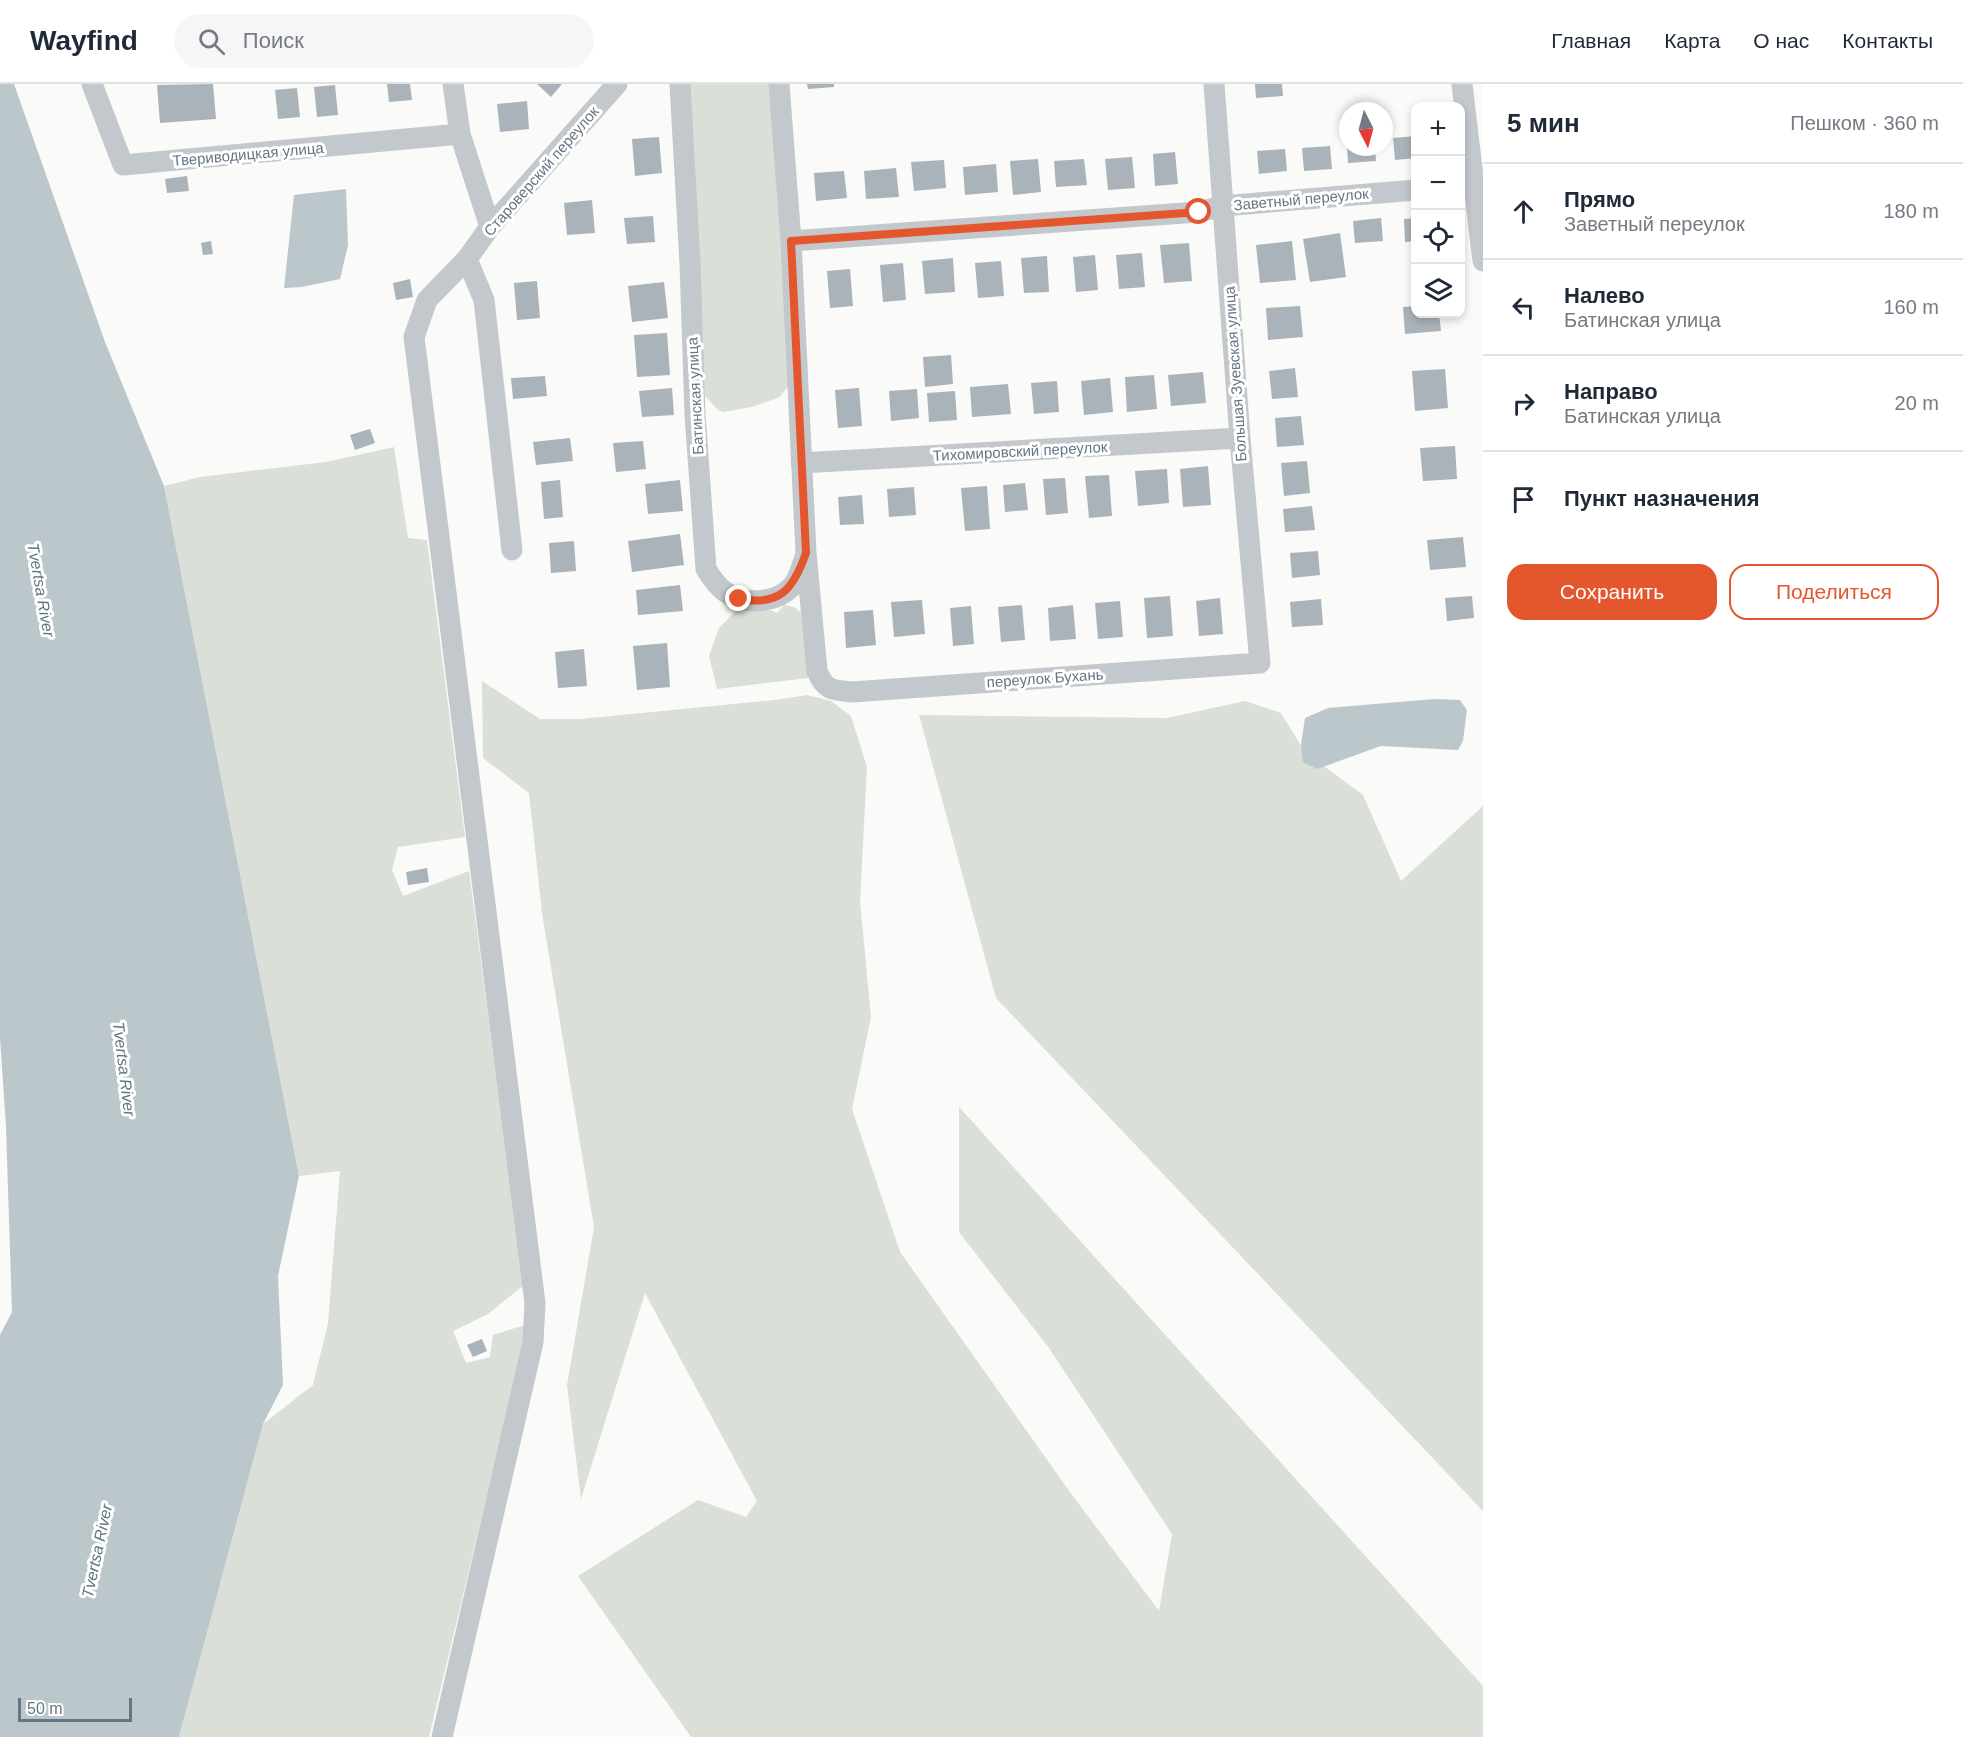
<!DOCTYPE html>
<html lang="ru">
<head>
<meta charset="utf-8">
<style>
  :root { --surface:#fff; --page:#f6f6f7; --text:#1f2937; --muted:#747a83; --line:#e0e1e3; --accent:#e4572e }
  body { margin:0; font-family:Arial,sans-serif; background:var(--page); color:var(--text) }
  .controls { position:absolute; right:18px; top:18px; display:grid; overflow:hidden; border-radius:12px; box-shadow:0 3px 9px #0003 }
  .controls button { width:54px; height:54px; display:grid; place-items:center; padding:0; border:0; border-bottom:2px solid var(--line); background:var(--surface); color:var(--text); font:30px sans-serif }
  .compass { position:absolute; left:1339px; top:18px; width:54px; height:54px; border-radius:50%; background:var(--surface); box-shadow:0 3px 9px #0003; rotate:174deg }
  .scale { position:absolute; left:18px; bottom:15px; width:114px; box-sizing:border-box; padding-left:6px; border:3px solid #657683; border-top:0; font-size:16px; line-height:21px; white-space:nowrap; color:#657683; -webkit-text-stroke:4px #fff; paint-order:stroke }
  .stop { position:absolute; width:18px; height:18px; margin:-14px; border:4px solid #e4572e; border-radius:50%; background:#fff }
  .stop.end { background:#e4572e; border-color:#fff; box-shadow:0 2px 6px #0008 }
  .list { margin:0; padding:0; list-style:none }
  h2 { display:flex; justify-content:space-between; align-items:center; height:78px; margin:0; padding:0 24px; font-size:26px }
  h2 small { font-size:20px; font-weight:400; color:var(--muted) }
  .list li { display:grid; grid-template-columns:39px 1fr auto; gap:18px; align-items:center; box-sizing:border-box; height:96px; padding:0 24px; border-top:2px solid var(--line) }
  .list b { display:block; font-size:22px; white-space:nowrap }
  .list p { margin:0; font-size:20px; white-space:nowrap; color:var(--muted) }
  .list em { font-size:20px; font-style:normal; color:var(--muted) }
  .actions { display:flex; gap:12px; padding:18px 24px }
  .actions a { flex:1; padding:14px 0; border:2px solid var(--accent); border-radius:18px; text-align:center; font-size:21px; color:var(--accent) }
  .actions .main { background:var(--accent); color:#fff }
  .icon { flex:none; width:33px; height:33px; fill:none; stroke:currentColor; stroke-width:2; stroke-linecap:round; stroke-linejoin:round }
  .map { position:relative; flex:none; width:1483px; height:1653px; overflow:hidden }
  header { display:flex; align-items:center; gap:36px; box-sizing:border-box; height:84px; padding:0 30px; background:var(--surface); border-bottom:2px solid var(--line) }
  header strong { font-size:28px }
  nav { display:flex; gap:33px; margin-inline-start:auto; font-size:21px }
  .search { width:420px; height:54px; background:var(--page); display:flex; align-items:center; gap:15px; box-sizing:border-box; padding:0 21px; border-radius:33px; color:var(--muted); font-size:22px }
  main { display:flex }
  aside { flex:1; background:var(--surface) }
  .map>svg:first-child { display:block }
  .green { fill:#dadfd7 }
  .water { fill:#bbc7cb }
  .building { fill:#aab3b9 }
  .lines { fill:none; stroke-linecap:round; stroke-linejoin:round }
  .minor { stroke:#c3c8cc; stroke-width:21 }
  .route { stroke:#e4572e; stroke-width:8 }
  .labels { text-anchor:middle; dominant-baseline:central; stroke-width:6; stroke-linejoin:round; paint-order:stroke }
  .street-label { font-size:15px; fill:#657683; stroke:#fff }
  .water-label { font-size:16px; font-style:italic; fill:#60757c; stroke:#fff }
</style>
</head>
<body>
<header>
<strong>Wayfind</strong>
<div class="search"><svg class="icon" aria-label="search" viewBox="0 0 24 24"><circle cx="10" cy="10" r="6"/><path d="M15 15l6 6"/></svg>Поиск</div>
<nav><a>Главная</a><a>Карта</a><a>О нас</a><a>Контакты</a></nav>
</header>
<main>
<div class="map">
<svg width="1483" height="1653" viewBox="0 0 1483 1653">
  <rect width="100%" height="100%" fill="#fafaf8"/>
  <path class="green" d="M684,0h88l21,296 -13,17 -28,10 -29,5 -5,-2 -13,-14z
    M394,363l14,91 19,2 38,297 -67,10 -6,23 11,26 66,-25 55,414 -36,29 -35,17 13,32 24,-6 3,-22 35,-11 -99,413h-250l84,-313 50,-39 15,-62 12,-152 -41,5 -135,-690 36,-9 126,-15z
    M784,521l10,2 9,7 5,64 -91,11 -8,-33 10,-28 17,-17 30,-3 11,5z
    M482,597l58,38h40l195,-19 32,-5 24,6 20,15 16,51 -7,134 11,116 -19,92 48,143 172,243 87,116 13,-77 -123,-186 -90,-116v-125l524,579v51h-792l-113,-161 120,-76 48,17 11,-16 -112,-208 -64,206 -14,-114 27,-158 -52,-314 -13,-120 -46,-35z
    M1245,617l36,12 24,39 58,43 38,86 82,-75v705l-487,-513 -77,-283 248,3z"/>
  <path class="water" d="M0,0h14l91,258 59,144 135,690 -21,100 5,109 -20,39 -84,313h-179v-402l12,-23 -6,-185 -6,-89z
    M346,105l2,56 -8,34 -38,8 -18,1 10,-93z
    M1434,615l26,1 7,10 -4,31 -5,9 -77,-4 -64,23 -14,-7 -2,-17 4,-27 23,-10z"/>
  <path class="building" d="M213,0l3,35 -56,4 -3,-38z
    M387,0h23l2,16 -23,2z
    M537,0h25l-11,13z
    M807,0h27v3l-26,2z
    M1255,0h27l1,12 -27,2z
    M335,1l3,30 -21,2 -3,-30z
    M297,4l3,29 -22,2 -3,-29z
    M527,17l2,28 -29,3 -3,-28z
    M1416,52v22l-21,2 -2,-22z
    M659,53l3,36 -27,3 -3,-37z
    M1330,62l2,23 -28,2 -2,-23z
    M1347,63h28l1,14 -28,2z
    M1285,65l2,22 -28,3 -2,-23z
    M1175,68l3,32 -23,2 -2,-32z
    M1132,73l3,31 -27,2 -3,-31z
    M1038,75l3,33 -28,3 -3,-34z
    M1084,75l3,26 -31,2 -2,-26z
    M944,76l2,28 -32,3 -3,-29z
    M996,80l2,28 -33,3 -2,-28z
    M896,84l3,29 -33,2 -2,-28z
    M844,87l3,27 -31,3 -2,-28z
    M187,92l2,15 -22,2 -2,-14z
    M592,116l3,33 -28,2 -3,-32z
    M653,132l2,26 -28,2 -3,-26z
    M1381,134l2,23 -28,2 -2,-22z
    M1416,134v23l-11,1 -1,-23z
    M1340,149l6,44 -36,5 -7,-43z
    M211,157l2,13 -10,1 -2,-12z
    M1292,157l4,39 -36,3 -4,-38z
    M1189,159l3,38 -28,2 -4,-38z
    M1142,169l3,34 -26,2 -3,-34z
    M1095,171l3,35 -22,2 -3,-35z
    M1047,172l2,36 -25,1 -3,-35z
    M953,174l2,34 -30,2 -3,-33z
    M1001,177l3,35 -26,2 -3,-35z
    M903,179l3,37 -23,2 -3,-37z
    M850,185l3,37 -23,2 -3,-37z
    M410,195l3,18 -17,3 -3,-17z
    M537,197l3,37 -23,2 -3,-37z
    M664,198l4,36 -36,4 -4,-36z
    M1300,222l3,31 -35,3 -2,-32z
    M1416,222v8h23l2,17 -36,3 -2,-27z
    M667,249l3,42 -33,2 -3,-42z
    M951,271l2,29 -28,3 -2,-30z
    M1295,284l3,29 -26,2 -3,-28z
    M1445,285l3,39 -33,3 -3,-40z
    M1203,288l3,31 -35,3 -3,-31z
    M1154,291l3,34 -30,3 -2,-35z
    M545,292l2,20 -34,3 -2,-21z
    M1110,294l3,34 -29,3 -3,-34z
    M1057,297l2,31 -25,2 -3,-31z
    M1008,300l3,30 -39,3 -2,-30z
    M672,304l2,27 -32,2 -3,-26z
    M859,304l3,38 -24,2 -3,-38z
    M917,305l2,29 -28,3 -2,-30z
    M955,307l2,29 -28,2 -2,-29z
    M1301,332l3,29 -27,2 -2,-29z
    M370,345l5,14 -20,7 -5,-15z
    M570,354l3,23 -37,4 -3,-23z
    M643,357l3,28 -30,3 -3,-29z
    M1455,362l2,33 -34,2 -3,-33z
    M1307,377l3,32 -26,3 -3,-33z
    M1208,382l3,39 -28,2 -3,-38z
    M1167,385l2,34 -31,3 -3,-35z
    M1109,391l3,41 -23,2 -4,-42z
    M1065,394l3,35 -22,2 -3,-36z
    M560,396l3,37 -19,2 -3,-37z
    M680,396l3,31 -35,3 -3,-30z
    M1025,399l3,27 -23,2 -2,-27z
    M987,402l3,43 -25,2 -4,-43z
    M914,403l2,28 -27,2 -2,-28z
    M862,411l2,29 -24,1 -2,-28z
    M1312,422l3,24 -30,2 -2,-23z
    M680,450l4,31 -52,7 -4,-31z
    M1463,453l3,30 -36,3 -3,-30z
    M574,457l2,30 -25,2 -2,-30z
    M1318,467l2,24 -28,3 -2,-25z
    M680,501l3,26 -45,4 -2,-25z
    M1170,512l3,40 -26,2 -3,-40z
    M1472,512l2,22 -27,3 -2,-23z
    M1220,514l3,36 -24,2 -3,-35z
    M1321,515l2,26 -31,2 -2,-25z
    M922,516l3,34 -31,3 -3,-35z
    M1120,517l3,36 -25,2 -3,-36z
    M1022,521l3,35 -24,2 -3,-35z
    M1073,521l3,34 -26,2 -2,-33z
    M971,522l3,38 -21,2 -3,-38z
    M873,526l3,35 -30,3 -2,-36z
    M667,559l3,44 -33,3 -4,-44z
    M584,565l3,37 -29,2 -3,-36z
    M427,784l2,14 -21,3 -2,-13z
    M482,1255l5,12 -14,6 -6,-12z"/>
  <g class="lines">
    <path class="minor" d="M92,0l31,81 337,-31
      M453,0l7,50 30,93
      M680,0l10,180 5,150 11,155c5,8 10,16 18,22 20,15 54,13 70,-7 5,-8 8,-18 11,-27
      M779,0l12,157 15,312 11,118c8,20 16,19 35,21l408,-29 -20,-225 -26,-354
      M1462,0l21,177
      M791,157l408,-29 23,-6 194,-16
      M467,175l17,41 28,250
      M801,379l439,-25
      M442,1653l91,-395 2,-39 -121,-966 13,-37 40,-41 23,-32 127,-143"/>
  </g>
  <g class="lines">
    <path class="route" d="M739,515c41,7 54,-9 67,-46l-15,-312 408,-29"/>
  </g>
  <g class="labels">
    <g class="street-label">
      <text transform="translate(248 70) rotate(-5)">Твериводицкая улица</text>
      <text transform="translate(541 87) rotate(-49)">Староверский переулок</text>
      <text transform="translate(1301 115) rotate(-5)">Заветный переулок</text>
      <text transform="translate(1235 290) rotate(-94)">Большая Зуевская улица</text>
      <text transform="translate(695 312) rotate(-93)">Батинская улица</text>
      <text transform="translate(1020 367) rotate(-3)">Тихомировский переулок</text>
      <text transform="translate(1045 594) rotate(-4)">переулок Бухань</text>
    </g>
    <g class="water-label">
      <text transform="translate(41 506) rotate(80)">Tvertsa River</text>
      <text transform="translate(124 985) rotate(83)">Tvertsa River</text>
      <text transform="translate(97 1467) rotate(-78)">Tvertsa River</text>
    </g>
  </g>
</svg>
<div class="controls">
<button>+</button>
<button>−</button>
<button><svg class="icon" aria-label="locate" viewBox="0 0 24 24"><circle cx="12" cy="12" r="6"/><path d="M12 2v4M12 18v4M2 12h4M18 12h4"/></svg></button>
<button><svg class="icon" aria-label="layers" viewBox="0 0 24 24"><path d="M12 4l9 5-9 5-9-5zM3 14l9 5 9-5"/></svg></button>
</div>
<svg class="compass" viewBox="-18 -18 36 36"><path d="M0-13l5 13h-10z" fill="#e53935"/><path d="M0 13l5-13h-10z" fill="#747a83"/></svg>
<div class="scale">50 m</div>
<div class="stop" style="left:1199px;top:128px"></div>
<div class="stop end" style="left:739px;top:515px"></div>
</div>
<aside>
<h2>5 мин<small>Пешком · 360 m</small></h2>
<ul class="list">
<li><svg class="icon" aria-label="ahead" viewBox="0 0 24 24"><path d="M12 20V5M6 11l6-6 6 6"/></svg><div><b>Прямо</b><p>Заветный переулок</p></div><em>180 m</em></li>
<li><svg class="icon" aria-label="left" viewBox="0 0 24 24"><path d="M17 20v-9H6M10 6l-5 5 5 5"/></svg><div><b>Налево</b><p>Батинская улица</p></div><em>160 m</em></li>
<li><svg class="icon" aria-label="right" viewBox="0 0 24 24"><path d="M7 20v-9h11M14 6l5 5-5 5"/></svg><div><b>Направо</b><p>Батинская улица</p></div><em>20 m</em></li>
<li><svg class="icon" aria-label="arrive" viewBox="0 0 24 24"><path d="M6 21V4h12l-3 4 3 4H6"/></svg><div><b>Пункт назначения</b></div></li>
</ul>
<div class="actions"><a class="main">Сохранить</a><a>Поделиться</a></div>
</aside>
</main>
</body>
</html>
